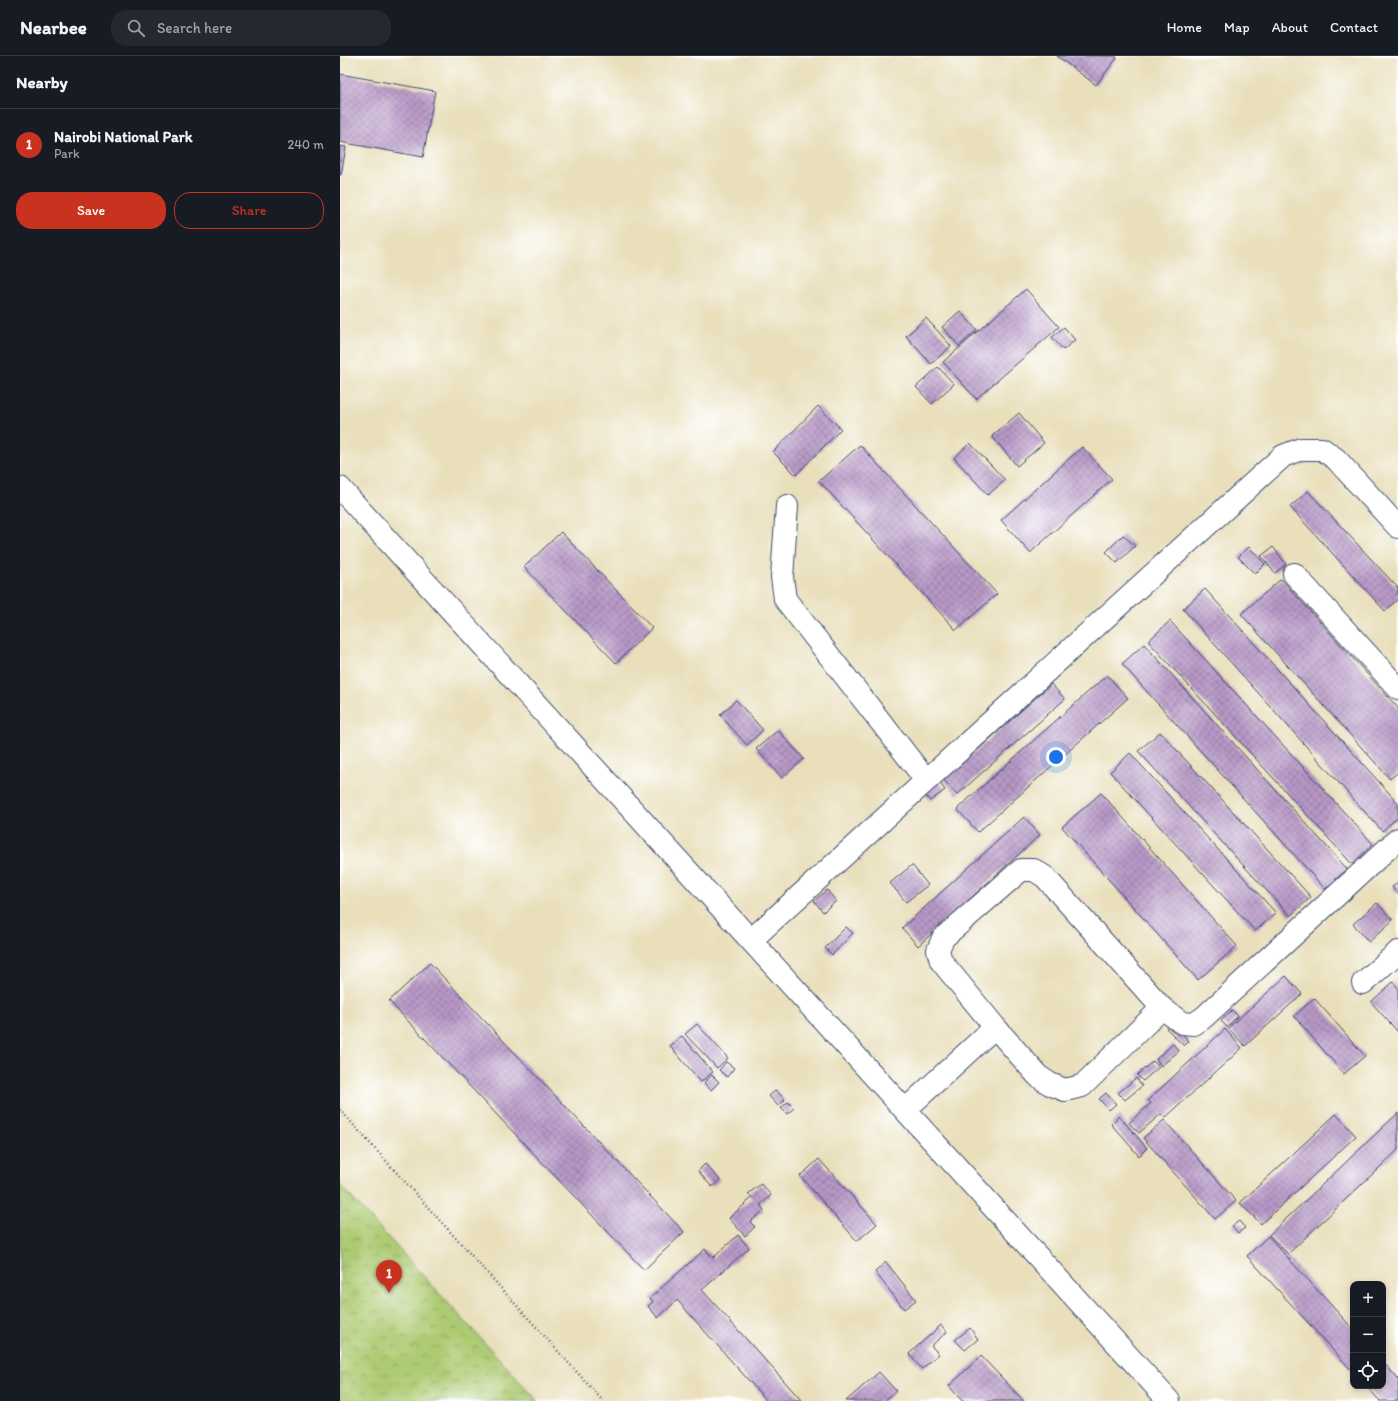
<!DOCTYPE html>
<html lang="en">
<head>
<meta charset="utf-8">
<style>
  :root { --surface:#171b24; --page:#242831; --text:#f1f3f6; --muted:#9ea1a6; --line:#363941; --accent:#c8321e }
  body { margin:0; font-family:Itim,sans-serif; background:var(--page); color:var(--text) }
  .controls { position:absolute; right:12px; bottom:12px; display:grid; overflow:hidden; border-radius:8px; box-shadow:0 2px 6px #0003 }
  .controls button { width:36px; height:36px; display:grid; place-items:center; padding:0; border:0; border-bottom:1px solid var(--line); background:var(--surface); color:var(--text); font:20px sans-serif }
  .you { position:absolute; left:716px; top:701px; width:14px; height:14px; margin:-10px; border:3px solid #fff; border-radius:50%; background:#1a73e8; box-shadow:0 0 0 6px #1a73e833 }
  .badge { display:grid; place-items:center; width:26px; height:26px; border-radius:50%; background:var(--accent); color:#fff; font-size:13px; font-weight:700 }
  .pin { position:absolute; translate:-50% -33px; filter:drop-shadow(0 1px 2px #0008) }
  .pin::after { content:''; position:absolute; top:21px; width:14px; height:12px; background:inherit; clip-path:polygon(0 0,100% 0,50% 100%) }
  .list { margin:0; padding:0; list-style:none }
  h2 { display:flex; justify-content:space-between; align-items:center; height:52px; margin:0; padding:0 16px; font-size:17px }
  h2 small { font-size:13px; font-weight:400; color:var(--muted) }
  .list li { display:grid; grid-template-columns:26px 1fr auto; gap:12px; align-items:center; box-sizing:border-box; height:72px; padding:0 16px; border-top:1px solid var(--line) }
  .list b { display:block; font-size:15px; white-space:nowrap }
  .list p { margin:0; font-size:13px; white-space:nowrap; color:var(--muted) }
  .list em { font-size:13px; font-style:normal; color:var(--muted) }
  .actions { display:flex; gap:8px; padding:12px 16px }
  .actions a { flex:1; padding:9px 0; border:1px solid var(--accent); border-radius:16px; text-align:center; font-size:14px; color:var(--accent) }
  .actions .main { background:var(--accent); color:#fff }
  .icon { flex:none; width:22px; height:22px; fill:none; stroke:currentColor; stroke-width:2; stroke-linecap:round; stroke-linejoin:round }
  .map { position:relative; flex:none; width:1058px; height:1345px; overflow:hidden }
  header { display:flex; align-items:center; gap:24px; box-sizing:border-box; height:56px; padding:0 20px; background:var(--surface); border-bottom:1px solid var(--line) }
  header strong { font-size:19px }
  nav { display:flex; gap:22px; margin-inline-start:auto; font-size:14px }
  .search { width:280px; height:36px; background:var(--page); display:flex; align-items:center; gap:10px; box-sizing:border-box; padding:0 14px; border-radius:16px; color:var(--muted); font-size:15px }
  main { display:flex }
  aside { flex:1; background:var(--surface) }
  .map>svg:first-child { display:block }
  .park { fill:url(#park-crowns); stroke:#647d68 }
  .building { fill:url(#building-cross-hatch) }
  .lines { fill:none; stroke-linecap:round; stroke-linejoin:round }
  .minor-casing { stroke:#3a496c; stroke-width:24 }
  .path { stroke:#3a496c; stroke-width:2.5; stroke-dasharray:1 3; stroke-linecap:butt }
  .minor { stroke:#fff; stroke-width:22 }
</style>
</head>
<body>
<header>
<strong>Nearbee</strong>
<div class="search"><svg class="icon" aria-label="search" viewBox="0 0 24 24"><circle cx="10" cy="10" r="6"/><path d="M15 15l6 6"/></svg>Search here</div>
<nav><a>Home</a><a>Map</a><a>About</a><a>Contact</a></nav>
</header>
<main>
<aside>
<h2>Nearby<small></small></h2>
<ul class="list">
<li><span class="badge">1</span><div><b>Nairobi National Park</b><p>Park</p></div><em>240 m</em></li>
</ul>
<div class="actions"><a class="main">Save</a><a>Share</a></div>
</aside>
<div class="map">
<svg width="1058" height="1345" viewBox="0 0 1058 1345">
  <defs>
    <pattern id="park-crowns" width="20" height="18" patternUnits="userSpaceOnUse"><rect width="20" height="18" fill="#adcb72"/><path d="M2 6a3 3 0 1 1 6 0M12 15a3 3 0 1 1 6 0" fill="none" stroke="#8ca561"/></pattern>
    <pattern id="building-cross-hatch" width="8" height="8" patternUnits="userSpaceOnUse"><rect width="8" height="8" fill="#b798c6"/><path d="M0 0l8 8M0 8l8-8" fill="none" stroke="#947ca4"/></pattern>
  </defs>
  <rect width="100%" height="100%" fill="#fff"/>
  <filter id="ink" filterUnits="userSpaceOnUse"><feTurbulence type="fractalNoise" baseFrequency=".025" numOctaves="2"/><feDisplacementMap in="SourceGraphic" scale="8" xChannelSelector="R" yChannelSelector="G"/><feConvolveMatrix kernelMatrix="1 2 1 2 8 2 1 2 1" color-interpolation-filters="sRGB"/></filter>
  <filter id="wash" filterUnits="userSpaceOnUse"><feTurbulence type="fractalNoise" baseFrequency=".012" numOctaves="4" result="noise"/><feDisplacementMap in="SourceGraphic" scale="16" xChannelSelector="R" yChannelSelector="G"/><feGaussianBlur stdDeviation="0.9" result="paint"/><feColorMatrix in="noise" values="0 0 0 0 0 0 0 0 0 0 0 0 0 0 0 0 0 1.4 0 .05"/><feComposite in="paint" operator="in"/></filter>
  <g filter="url(#wash)">
    <rect width="100%" height="100%" fill="#e9dfbb"/>
    <path class="park" d="M0,1129l198,216h-198z"/>
    <g id="blocks">
      <path class="building" d="M717,0h58l2,2 -21,27z
        M0,18l95,17 -12,66 -83,-15z
        M0,90l6,1 -5,28h-1z
        M686,233l33,38 -83,72 -33,-37z
        M620,255l17,19 -18,16 -17,-19z
        M586,262l25,28 -20,18 -25,-28z
        M724,271l11,13 -12,10 -11,-13z
        M598,311l16,17 -22,20 -16,-17z
        M478,350l23,23 -45,46 -23,-23z
        M679,357l25,30 -27,23 -25,-30z
        M630,387l35,37 -17,15 -34,-37z
        M520,389l137,149 -41,36 -137,-149z
        M742,391l30,32 -82,74 -29,-33z
        M968,435l90,97v11l-13,12 -95,-104z
        M221,476l91,96 -36,35 -92,-96z
        M783,479l12,11 -18,17 -11,-11z
        M909,491l16,17 -10,10 -17,-17z
        M933,491l13,17 -11,9 -14,-17z
        M941,523l117,129v64l-8,7 -149,-165z
        M865,533l193,214v14l-16,14 -199,-222z
        M830,565l203,223 -21,20 -204,-223z
        M804,588l203,225 -22,20 -203,-225z
        M767,619l21,23 -150,134 -21,-23z
        M711,628l14,15 -108,96 -13,-15z
        M396,644l27,30 -16,15 -27,-30z
        M438,674l26,29 -22,19 -26,-29z
        M820,676l151,165 -21,19 -152,-165z
        M790,697l146,160 -21,18 -145,-159z
        M597,723l8,11 -15,11 -8,-10z
        M761,737l136,153 -39,34 -136,-153z
        M684,761l16,18 -122,111 -16,-18z
        M572,809l16,20 -22,17 -16,-19z
        M1058,826v12l-6,-7z
        M487,834l9,11 -13,11 -9,-11z
        M1037,847l16,17 -24,22 -16,-18z
        M506,871l7,6 -21,22 -7,-7z
        M90,907l254,269 -40,38 -255,-269z
        M946,920l16,18 -57,52 -17,-18z
        M1053,926l5,6v44l-27,-30z
        M974,942l51,58 -21,18 -50,-58z
        M892,954l6,6 -11,11 -6,-6z
        M832,967l17,18 -5,5 -18,-18z
        M357,968l31,34 -11,10 -32,-34z
        M885,973l17,19 -77,70 -4,-4 -22,19 -10,-10 22,-20 -3,-3z
        M342,980l31,36 -12,10 -31,-36z
        M833,988l6,7 -18,15 -5,-7z
        M813,1005l6,6 -16,14 -6,-6z
        M386,1006l8,6 -7,9 -8,-7z
        M372,1019l7,7 -8,8 -7,-7z
        M796,1022l6,8 -17,14 -7,-7z
        M436,1034l9,10 -7,6 -9,-10z
        M766,1037l10,11 -7,6 -10,-11z
        M448,1046l6,6 -7,6 -6,-6z
        M1058,1057v37l-110,104 -19,-19z
        M996,1058l20,22 -95,88 -21,-21z
        M779,1060l28,32 -8,8 -28,-32z
        M824,1064l72,81 -21,18 -72,-81z
        M479,1103l58,65 -20,17 -57,-65z
        M365,1108l15,16 -8,7 -14,-16z
        M421,1128l10,11 -11,10 4,5 -14,12 5,5 -10,9 -16,-18 23,-20 -4,-4z
        M899,1165l6,7 -7,5 -6,-7z
        M398,1179l11,13 -47,42 100,111h-35l-90,-101 -19,18 -10,-12 5,-4 -3,-4 55,-49 8,9z
        M928,1180l85,93v43l-106,-116z
        M546,1206l30,38 -12,9 -29,-37z
        M601,1269l6,7 -16,14 8,8 -17,15 -13,-15z
        M630,1272l8,11 -13,11 -10,-10z
        M641,1300l43,45h-62l-13,-15z
        M1043,1306l15,17v22h-18l-14,-15h17z
        M539,1316l17,19 -12,10h-38z"/>
    </g>
  </g>
  <g filter="url(#ink)">
    <use href="#blocks" fill-opacity="0" stroke="#3a496c" stroke-width="1"/>
    <g class="lines">
      <defs>
        <path id="minor" d="M0,432l829,913
          M447,450l-5,71 3,22 141,181
          M954,518l104,114
          M411,884l532,-484 18,-7h21l14,10 62,68
          M1023,927l35,-31
          M822,952l-80,78 -17,4 -15,-6 -12,-8 -43,-49 -54,-66 -3,-11 5,-12 78,-68h13l11,7 117,131 20,15 12,1 9,-6 195,-179
          M565,1054l90,-83"/>
      </defs>
      <use href="#minor" class="minor-casing"/>
      <path class="path" d="M0,1054l263,291"/>
      <use href="#minor" class="minor"/>
    </g>
  </g>
</svg>
<div class="controls">
<button>+</button>
<button>−</button>
<button><svg class="icon" aria-label="locate" viewBox="0 0 24 24"><circle cx="12" cy="12" r="6"/><path d="M12 2v4M12 18v4M2 12h4M18 12h4"/></svg></button>
</div>
<div class="you"></div>
<div class="pin badge" style="left:49px;top:1237px">1</div>
</div>
</main>
</body>
</html>
